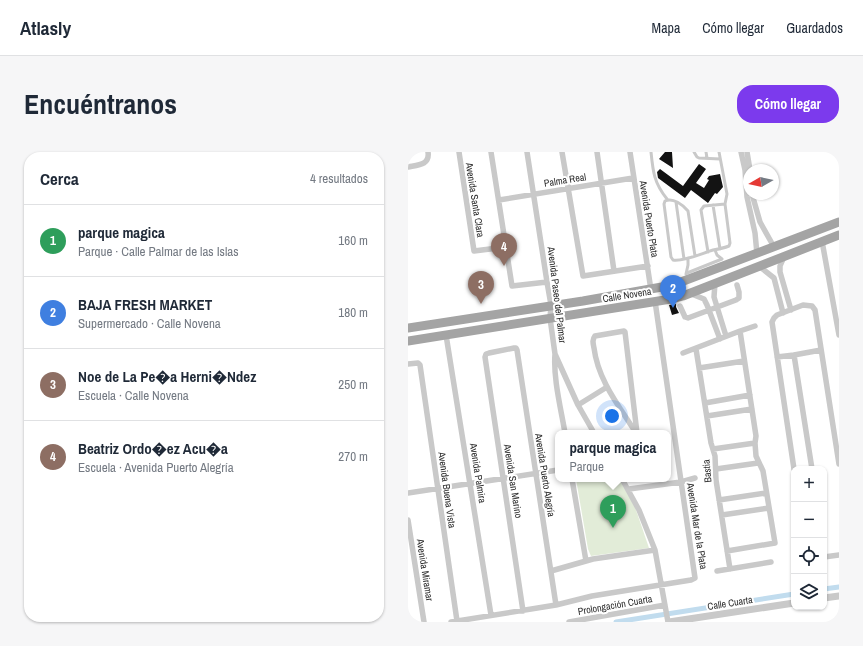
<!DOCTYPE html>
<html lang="es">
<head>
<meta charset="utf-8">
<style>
  :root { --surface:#fff; --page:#f6f6f7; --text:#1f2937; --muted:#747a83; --line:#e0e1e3; --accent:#7c3aed }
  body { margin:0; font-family:"Archivo Narrow",sans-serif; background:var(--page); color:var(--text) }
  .controls { position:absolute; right:12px; bottom:12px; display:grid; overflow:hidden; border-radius:8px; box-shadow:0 1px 3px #0004 }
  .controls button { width:36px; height:36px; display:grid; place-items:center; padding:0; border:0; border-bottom:1px solid var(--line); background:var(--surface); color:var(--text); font:20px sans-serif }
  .compass { position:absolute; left:335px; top:12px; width:36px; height:36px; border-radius:50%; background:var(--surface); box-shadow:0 1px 3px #0004; rotate:261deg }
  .you { position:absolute; left:204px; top:264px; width:14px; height:14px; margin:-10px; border:3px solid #fff; border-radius:50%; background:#1a73e8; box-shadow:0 0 0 6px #1a73e833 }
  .badge { display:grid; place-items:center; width:26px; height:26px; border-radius:50%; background:var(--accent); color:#fff; font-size:13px; font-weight:700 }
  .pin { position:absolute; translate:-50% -33px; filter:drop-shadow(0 1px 2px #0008) }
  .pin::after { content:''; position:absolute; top:21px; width:14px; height:12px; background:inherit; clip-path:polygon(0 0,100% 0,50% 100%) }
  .popup { position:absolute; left:147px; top:278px; width:116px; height:52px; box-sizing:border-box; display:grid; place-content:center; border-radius:8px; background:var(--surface); filter:drop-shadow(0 1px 3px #0005); font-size:13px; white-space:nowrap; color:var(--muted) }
  .popup b { font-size:15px; color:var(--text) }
  .popup::after { content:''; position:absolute; left:50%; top:100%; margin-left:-8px; border:8px solid transparent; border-top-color:var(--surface) }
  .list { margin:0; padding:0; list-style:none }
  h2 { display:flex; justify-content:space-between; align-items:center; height:52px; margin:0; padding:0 16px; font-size:17px }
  h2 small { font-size:13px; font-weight:400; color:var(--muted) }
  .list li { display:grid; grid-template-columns:26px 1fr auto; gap:12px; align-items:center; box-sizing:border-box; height:72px; padding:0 16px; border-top:1px solid var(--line) }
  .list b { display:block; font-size:15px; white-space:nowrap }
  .list p { margin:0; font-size:13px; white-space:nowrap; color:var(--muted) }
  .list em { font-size:13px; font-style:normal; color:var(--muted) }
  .icon { flex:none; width:22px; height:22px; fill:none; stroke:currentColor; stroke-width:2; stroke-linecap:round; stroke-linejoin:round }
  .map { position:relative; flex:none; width:431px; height:470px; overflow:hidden; border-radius:16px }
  header { display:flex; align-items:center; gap:24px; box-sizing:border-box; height:56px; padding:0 20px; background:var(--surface); border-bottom:1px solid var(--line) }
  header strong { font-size:19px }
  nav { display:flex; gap:22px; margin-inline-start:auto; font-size:14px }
  .intro { display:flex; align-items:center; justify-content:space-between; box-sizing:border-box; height:96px; padding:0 24px }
  h1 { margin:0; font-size:28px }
  .button { padding:10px 18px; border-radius:16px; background:var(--accent); color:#fff; font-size:14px; font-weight:700 }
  main { display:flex; gap:24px; padding:0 24px }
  aside { flex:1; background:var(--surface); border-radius:16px; box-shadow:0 1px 3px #0004 }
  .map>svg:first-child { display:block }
  .green { fill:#e2ecd8 }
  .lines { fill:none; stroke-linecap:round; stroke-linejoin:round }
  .canal { stroke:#c1dcee; stroke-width:5 }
  .building { fill:#131313 }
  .service { stroke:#c9c9c9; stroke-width:3 }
  .minor { stroke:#c9c9c9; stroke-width:5.5 }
  .tertiary { stroke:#c9c9c9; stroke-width:7 }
  .primary { stroke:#a4a4a4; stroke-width:9 }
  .labels { text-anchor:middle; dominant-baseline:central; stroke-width:4; stroke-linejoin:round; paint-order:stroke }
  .street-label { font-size:10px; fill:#2c2c2c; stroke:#fff }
</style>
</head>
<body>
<header>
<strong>Atlasly</strong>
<nav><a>Mapa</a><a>Cómo llegar</a><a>Guardados</a></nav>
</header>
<div class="intro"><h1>Encuéntranos</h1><a class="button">Cómo llegar</a></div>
<main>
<aside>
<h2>Cerca<small>4 resultados</small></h2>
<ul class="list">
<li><span class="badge" style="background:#2e9e5b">1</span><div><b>parque magica</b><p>Parque · Calle Palmar de las Islas</p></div><em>160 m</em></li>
<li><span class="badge" style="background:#3f7fe0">2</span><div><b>BAJA FRESH MARKET</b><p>Supermercado · Calle Novena</p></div><em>180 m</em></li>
<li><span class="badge" style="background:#8d6e63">3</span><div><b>Noe de La Pe�a Herni�Ndez</b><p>Escuela · Calle Novena</p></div><em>250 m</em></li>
<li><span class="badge" style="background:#8d6e63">4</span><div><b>Beatriz Ordo�ez Acu�a</b><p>Escuela · Avenida Puerto Alegría</p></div><em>270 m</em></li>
</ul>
</aside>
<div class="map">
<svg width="431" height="470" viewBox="0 0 431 470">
  <rect width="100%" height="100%" fill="#fff"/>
  <path class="green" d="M168,327h43l16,28 14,41 -58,8 -3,-7z"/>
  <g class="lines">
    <path class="canal" d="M416,437l15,-2
      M208,470l178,-28"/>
  </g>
  <path class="building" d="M257,0h7l1,16 -14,-9z
    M291,12l7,5 -10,14 8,5 5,-8 -2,-1 2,-3 11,-2 3,13 -6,7 -2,-1 -7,10 -17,-13 -6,8 -27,-20 -1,-6 3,-3 23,17z
    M268,152v3l3,6 -7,2 -3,-10z"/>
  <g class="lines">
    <path class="service" d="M243,0c2,20 3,31 16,47
      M286,0l3,5 2,1 21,1
      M298,0l1,6
      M311,0l8,42 -2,10
      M268,50l8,57
      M305,53l7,44
      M307,98l2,5 5,4
      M287,104l-7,-45c-5,-6 -15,-14 -23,-10l-1,3 7,53 2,3c10,2 30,-7 40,-10 6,-1 11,-2 16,-4l1,-3 -5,-39 -21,2 -3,4 7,42
      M279,121l35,-14
      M278,122l2,-9v-7"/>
    <path class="minor" d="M51,0l15,99 32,-4
      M83,0l21,134 35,-4
      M119,0l20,130 4,23 -1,13 5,36 23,51 16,28
      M154,0l21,124 65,-10
      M189,0l17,119
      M222,0l21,138
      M333,0l4,18 2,27 8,36 2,21
      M339,0l3,18
      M0,15c10,-2 22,-2 20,-15
      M344,42l8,28 14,25
      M91,48l134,-22
      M414,89l17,94
      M376,105l-4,9v6l11,38
      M351,114l15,12 9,35
      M307,131l-1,14 12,39
      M281,141l15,6 3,6 13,34
      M272,154l5,11 3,1 48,-18 3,-2v-6l-2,-7
      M332,179l15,-5
      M38,183l45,280
      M288,197l15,94 4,13 1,24 14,89
      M275,201l57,-22 16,105 -1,7 1,13 7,15 12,72 -48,8
      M147,202c-2,24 6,55 10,79
      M369,205l17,-2
      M0,212l10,-1 2,2 37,256
      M291,216l45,-7
      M297,251l45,-8
      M170,253l29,-18
      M299,264l45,-7
      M228,281c-17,-27 -38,-53 -42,-85 -1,-5 -2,-8 1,-12l29,-5 1,1 12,101
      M305,297l42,-6
      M308,317l42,-6
      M386,317l-22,-147 2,-4 3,-3 26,-10 9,1 3,4 24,154
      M404,317l-18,-114 27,-5
      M164,327l14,82
      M214,327l17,31 16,40 13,72
      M221,337l52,-7 14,-4
      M0,341l150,-23
      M311,348l47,-7
      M314,363l47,-7
      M0,368l16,102
      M416,405l15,-2
      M143,419l42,-12 62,-9
      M309,419l54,-9
      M115,459l-38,-254 1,-3 3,-1 25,-5h2l1,2 39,255
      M43,470l105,-17 36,-9 99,-16 4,-2 -40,-277
      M161,470l96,-17"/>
    <path class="tertiary" d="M416,446l15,-2
      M261,470l125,-19"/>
    <path class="primary" d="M0,176l175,-27 90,-16 166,-63
      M0,189l263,-42 12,-3 156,-61"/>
  </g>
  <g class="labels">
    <g class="street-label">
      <text transform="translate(157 28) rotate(-9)">Palma Real</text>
      <text transform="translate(67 48) rotate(81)">Avenida Santa Clara</text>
      <text transform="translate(241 67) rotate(81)">Avenida Puerto Plata</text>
      <text transform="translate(149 143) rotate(83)">Avenida Paseo del Palmar</text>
      <text transform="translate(219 143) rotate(-9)">Calle Novena</text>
      <text transform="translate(299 319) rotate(-95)">Bastia</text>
      <text transform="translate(70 321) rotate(81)">Avenida Palmira</text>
      <text transform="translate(137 323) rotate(81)">Avenida Puerto Alegría</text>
      <text transform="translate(105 329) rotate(81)">Avenida San Marino</text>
      <text transform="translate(39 338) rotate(82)">Avenida Buena Vista</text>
      <text transform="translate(289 374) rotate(81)">Avenida Mar de la Plata</text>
      <text transform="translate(17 418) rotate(81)">Avenida Miramar</text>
      <text transform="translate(322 451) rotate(-9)">Calle Cuarta</text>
      <text transform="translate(207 453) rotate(-10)">Prolongación Cuarta</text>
    </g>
  </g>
</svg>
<div class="controls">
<button>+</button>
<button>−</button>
<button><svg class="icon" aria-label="locate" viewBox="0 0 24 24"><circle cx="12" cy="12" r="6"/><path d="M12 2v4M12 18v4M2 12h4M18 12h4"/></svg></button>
<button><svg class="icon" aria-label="layers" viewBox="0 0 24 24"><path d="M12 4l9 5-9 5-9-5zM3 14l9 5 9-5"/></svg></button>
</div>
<svg class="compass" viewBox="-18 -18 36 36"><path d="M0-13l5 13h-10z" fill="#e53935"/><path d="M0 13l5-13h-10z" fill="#747a83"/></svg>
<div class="you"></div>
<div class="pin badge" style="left:205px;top:376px;background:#2e9e5b">1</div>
<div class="popup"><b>parque magica</b>Parque</div>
<div class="pin badge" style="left:265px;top:156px;background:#3f7fe0">2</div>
<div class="pin badge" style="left:73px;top:152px;background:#8d6e63">3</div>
<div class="pin badge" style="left:96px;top:114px;background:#8d6e63">4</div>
</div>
</main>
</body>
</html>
